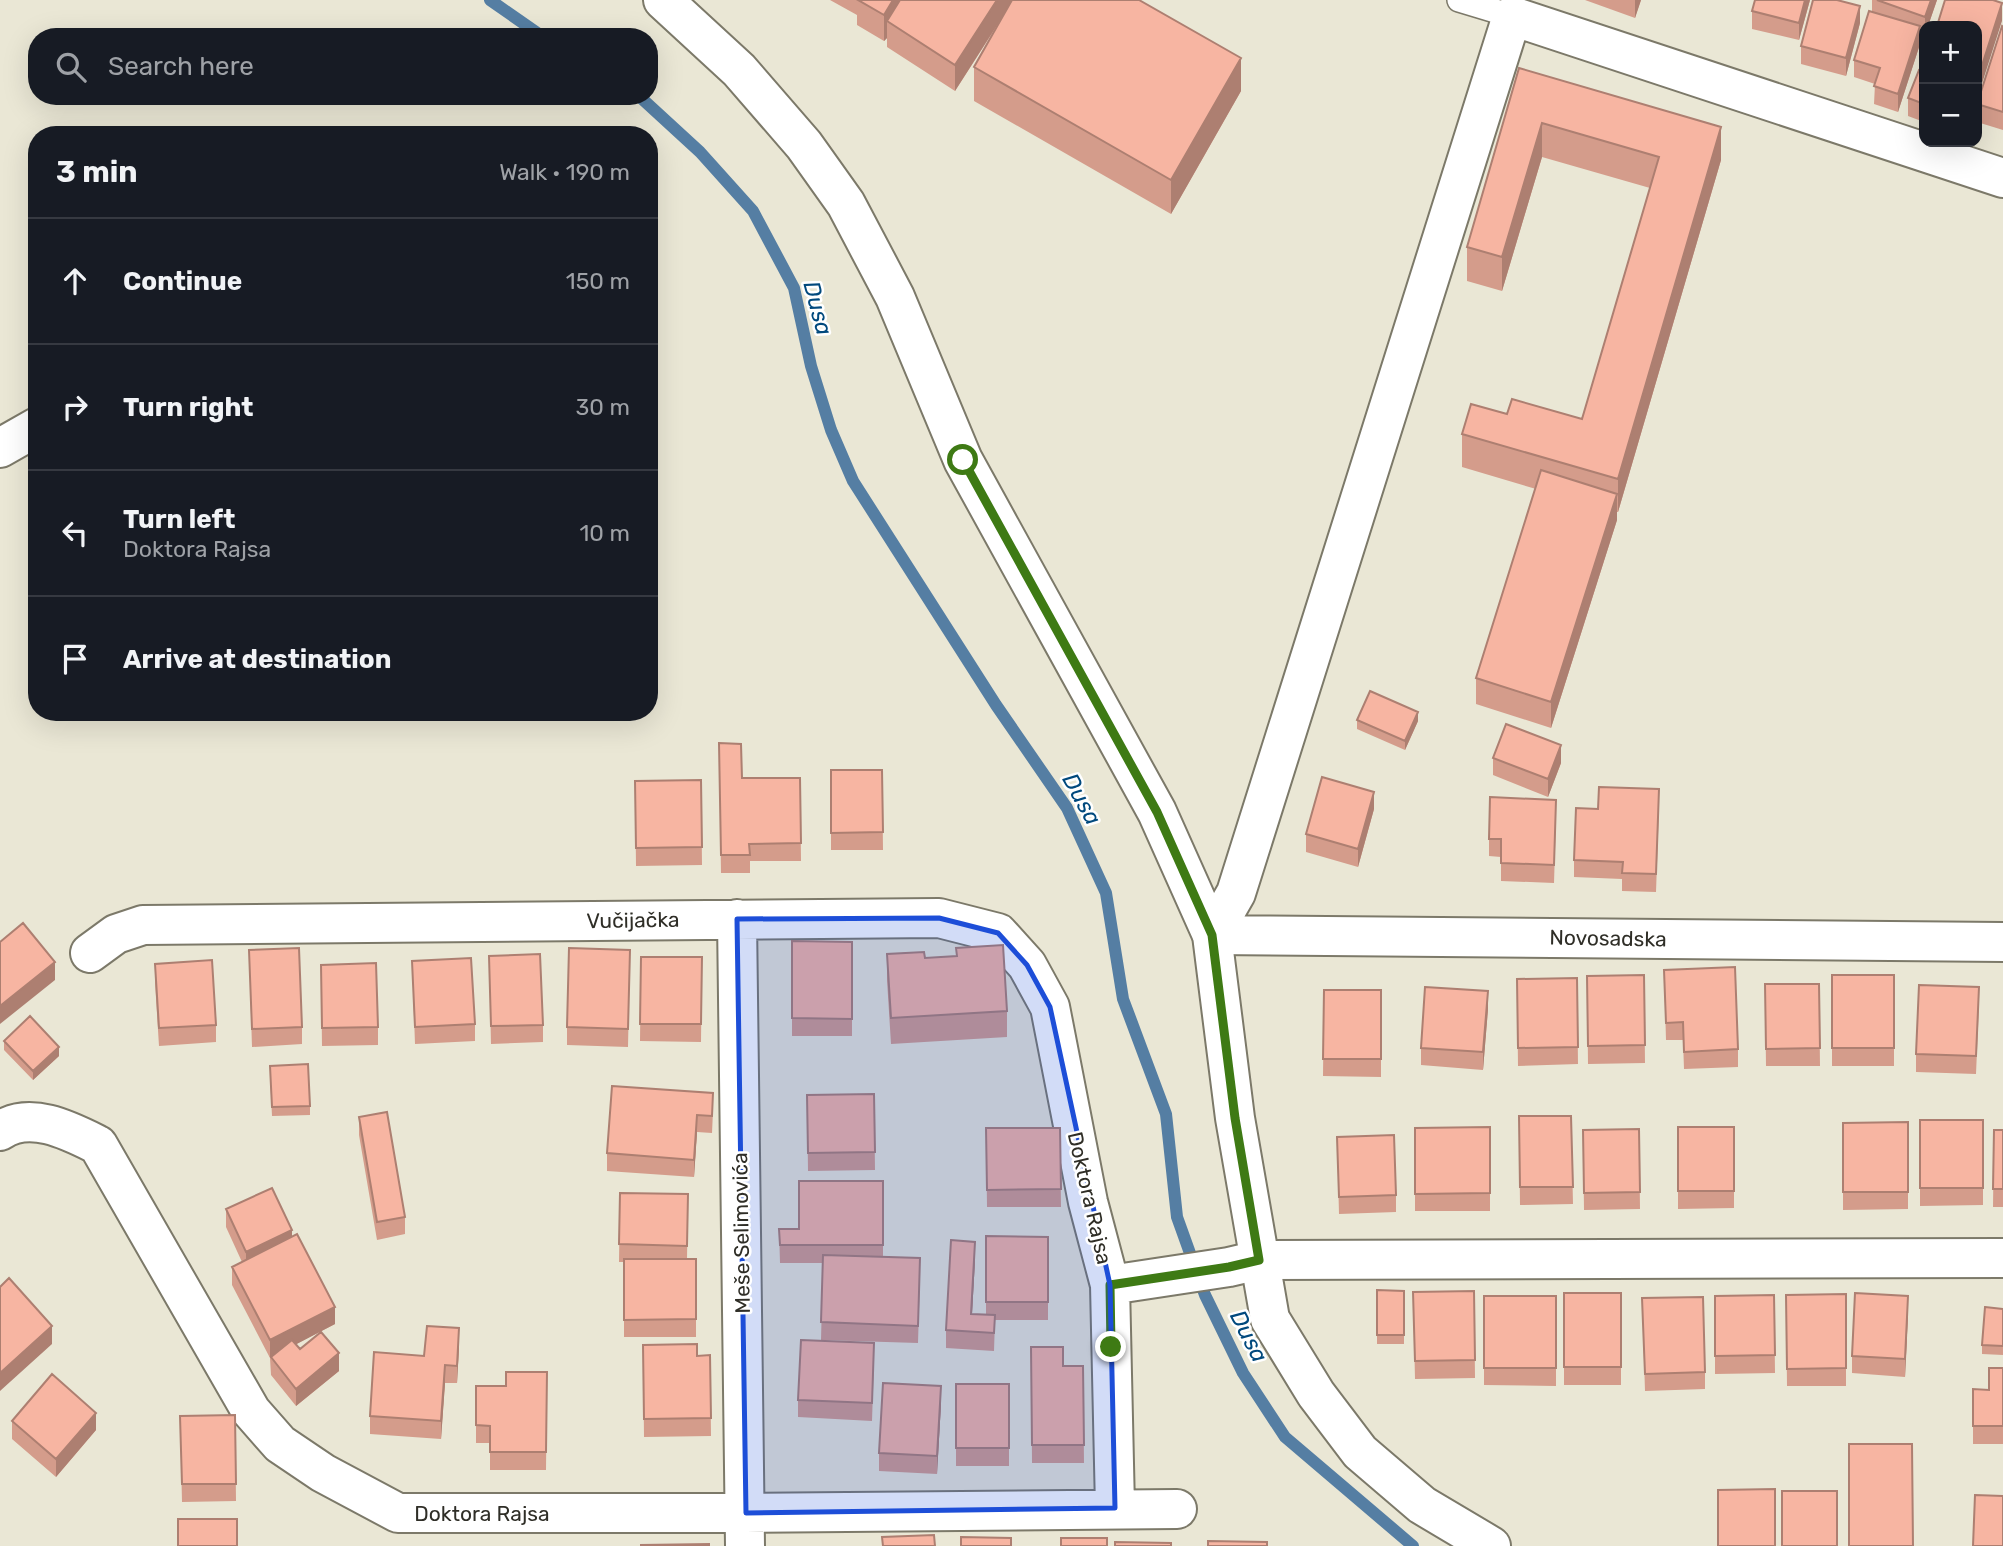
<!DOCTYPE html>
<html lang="en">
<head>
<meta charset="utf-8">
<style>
  :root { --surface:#171b24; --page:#20242c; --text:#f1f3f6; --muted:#9ea1a6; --line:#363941 }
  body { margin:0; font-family:Rubik,sans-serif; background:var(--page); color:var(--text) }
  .controls { position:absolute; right:21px; top:21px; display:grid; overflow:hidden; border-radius:14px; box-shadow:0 7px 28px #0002 }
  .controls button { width:63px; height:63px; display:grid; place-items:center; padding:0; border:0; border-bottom:2px solid var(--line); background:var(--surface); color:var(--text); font:35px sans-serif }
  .stop { position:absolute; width:21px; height:21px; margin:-16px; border:5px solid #3e7a14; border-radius:50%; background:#fff }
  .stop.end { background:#3e7a14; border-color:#fff; box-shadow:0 2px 7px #0008 }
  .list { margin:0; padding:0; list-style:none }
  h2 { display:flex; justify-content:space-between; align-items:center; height:91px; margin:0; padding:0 28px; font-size:30px }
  h2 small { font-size:23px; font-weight:400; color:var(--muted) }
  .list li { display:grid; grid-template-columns:46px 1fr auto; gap:21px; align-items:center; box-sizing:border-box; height:126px; padding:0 28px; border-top:2px solid var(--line) }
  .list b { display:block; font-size:26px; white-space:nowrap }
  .list p { margin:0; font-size:23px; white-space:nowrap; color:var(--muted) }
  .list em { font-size:23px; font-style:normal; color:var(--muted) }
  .icon { flex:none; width:38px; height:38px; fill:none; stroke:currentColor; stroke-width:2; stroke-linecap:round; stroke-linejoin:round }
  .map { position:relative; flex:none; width:2003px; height:1546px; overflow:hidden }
  .search { position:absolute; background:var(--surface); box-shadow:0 7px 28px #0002; left:28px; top:28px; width:630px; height:77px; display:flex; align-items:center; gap:18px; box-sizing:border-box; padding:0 24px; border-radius:28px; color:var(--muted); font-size:26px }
  .panel { position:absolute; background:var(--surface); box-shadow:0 7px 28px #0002; left:28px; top:126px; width:630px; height:595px; border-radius:28px }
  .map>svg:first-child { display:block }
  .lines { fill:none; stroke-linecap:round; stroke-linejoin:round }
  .stream { stroke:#557ea3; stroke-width:12 }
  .lane-casing { stroke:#7c7969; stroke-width:26 }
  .street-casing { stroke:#7c7969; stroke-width:42 }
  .secondary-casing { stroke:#7c7969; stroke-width:42 }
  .lane { stroke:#fff; stroke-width:23 }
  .street { stroke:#fff; stroke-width:38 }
  .secondary { stroke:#fff; stroke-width:38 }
  .wall { fill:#d49c8b }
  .shaded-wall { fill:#ad7f71 }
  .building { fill:#f7b5a2; stroke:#ad7f71; stroke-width:2 }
  .route { stroke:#3e7a14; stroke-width:9 }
  .marked { fill:#1d4ed8; fill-opacity:0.2; stroke:#1d4ed8; stroke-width:5; stroke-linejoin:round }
  .labels { text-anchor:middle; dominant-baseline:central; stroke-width:5; stroke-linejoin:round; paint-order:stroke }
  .street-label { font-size:21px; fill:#2f2e27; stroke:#fff }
  .water-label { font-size:23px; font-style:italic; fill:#01497d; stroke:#fff }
</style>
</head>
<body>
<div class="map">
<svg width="2003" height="1546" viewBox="0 0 2003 1546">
  <rect width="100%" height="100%" fill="#eae7d5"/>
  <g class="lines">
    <path class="stream" d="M490,0l53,37
      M639,96l61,56 53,59 41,77 17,78 20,64 22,51 143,224 71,103 39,85 17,106 43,115 11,103 28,78 38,78 42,64 128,109"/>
    <defs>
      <path id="lane" d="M1459,0l53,16"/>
      <path id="street" d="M2003,178l-491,-162 -276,877 -24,42 791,7
        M0,448l37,-21
        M737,919l8,627
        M90,953l26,-19 27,-9 796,-7 59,15 29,32 23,42 38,195 22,83 5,223
        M0,1131c30,-21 70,0 98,14l153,266 29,33 43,29 75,40h348l431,-4
        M1110,1285l119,-18 30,-7 744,-2"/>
      <path id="secondary" d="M663,0l76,70 65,75 42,59 49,93 68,163 194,352 55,123 23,183 35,201 46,75 44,58 62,53 69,41"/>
    </defs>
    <use href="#lane" class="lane-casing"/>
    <use href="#street" class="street-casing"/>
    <use href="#secondary" class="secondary-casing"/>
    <use href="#lane" class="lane"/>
    <use href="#street" class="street"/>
    <use href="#secondary" class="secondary"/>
  </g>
  <path class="wall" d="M830,0h309l102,91 -70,123 -197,-113v-34l28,-49 -47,73 -68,-44v-9l-3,3 -27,-16v-10z
    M1585,0h56l-6,18z
    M1810,0l-11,40 -47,-11v-18z
    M1872,0h65l-9,26h-4v9l-4,-2v11l-22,68 -24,-8 1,-20 -21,-7v-17l18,-48z
    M1860,23l-14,53 -45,-12v-18z
    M2003,27v103l-26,-8v-18z
    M1519,68l202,92 -103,352h-1v8l-66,208 -75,-24v-26l60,-189 -74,-22v-33l45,-20 75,5 68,-231 -108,-31 -40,134 -35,-10v-34z
    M1924,72v50l-16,-6v-18z
    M1357,720l61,1 -13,29 -48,-21z
    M719,743l23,35h58l1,83h-51v12h-29z
    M1493,758l68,5 -13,34 -55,-22z
    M831,770h51l1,80h-52z
    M701,780l1,85 -66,1 -1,-85z
    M1659,807l-3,85 -34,-1v-12l-48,-2v-17l24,-51z
    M1374,809l-16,58 -52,-15v-18z
    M1556,817l-2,66 -53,-2v-24l-12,-1v-17z
    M792,941l60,1v94h-60z
    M249,950l53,77v17l-50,3z
    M630,950l-2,97 -61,-2v-18z
    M887,954l38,4 82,53v26l-116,7 -4,-64z
    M489,956l54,69v17l-52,2z
    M641,957h61l-1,85 -61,-1z
    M412,961l63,63v17l-60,3z
    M155,964l61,61v17l-57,4 -4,-64z
    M321,965l57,62v18l-56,1z
    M1664,970l74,79v18l-54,2 -1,-29h-17z
    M1644,975l1,88 -57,1 -1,-88z
    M1832,975h62v91h-62z
    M1577,978l1,86 -60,2 -1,-87z
    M1765,984h54l1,82h-54z
    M1324,990h57v87l-58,-1z
    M1979,1005l-3,69 -60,-2v-18z
    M1488,1009l-5,61 -62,-5v-17z
    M4,1041l55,15 -26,24 -29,-30z
    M270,1075l40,31v9l-38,1z
    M612,1086l101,25 -1,22 -15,-1 -3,45 -87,-6v-18z
    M874,1094l1,76 -67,1 -1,-76z
    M1519,1116h52l2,88 -53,1z
    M359,1117l46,100v17l-28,6 -18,-105z
    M1920,1120h63v85l-63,1z
    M1908,1122v87l-65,1v-87z
    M1490,1127v84h-75v-83z
    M1678,1127h56v81l-56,1z
    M986,1128h74l1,79h-74z
    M1639,1129l1,80 -56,1 -1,-80z
    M1994,1130h9v77h-10z
    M1337,1137l59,58v17l-57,2z
    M883,1181v76l37,18 -2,68 -97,-3 2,-77h-43l-1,-34h20z
    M620,1193l68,1 -1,65h9v78h-72v-75h-5z
    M226,1209l66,27 43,88 -39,20 4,5 39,22 -43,35 -25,-31 -1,-17 -38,-73v-18l10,-5 -16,-35z
    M986,1236l62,1v83h-53l-1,31 -48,-3v-18l29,-70 -3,54h14z
    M1377,1290l27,1v53h-27z
    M1474,1291l1,87 -60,1 -2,-87z
    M1564,1293h57v92h-57z
    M1846,1294v92h-59l-1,-91z
    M1774,1295l1,78 -60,1v-78z
    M1484,1296h72v90l-72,-1z
    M1642,1298l63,74v17l-60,2z
    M2003,1309v46l-21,-1v-9z
    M1908,1313l-3,64 -53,-4v-17z
    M643,1345l54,11 13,-1 1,81 -67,1z
    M459,1346l-2,37h-12l-4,56 -71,-5v-18l54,-60z
    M1031,1347l32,19h20l1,97h-52z
    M874,1361l-2,60 -74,-4v-17z
    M2003,1368v76h-30v-55l16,1z
    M547,1372l-1,98h-56v-27h-14v-57h30z
    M956,1384h53v82h-53z
    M941,1404l-4,70 -58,-3v-18z
    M235,1415l1,86 -54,1 -2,-86z
    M12,1421l84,9 -40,47 -44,-38z"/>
  <path class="shaded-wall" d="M893,0h15l-21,21v17l-3,3v-26z
    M997,0h16l-58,91v-26z
    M1635,0h6l-6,18z
    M1805,0h5l-11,40v-17z
    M1931,0h6l-9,26h-3v-9z
    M2002,3v18l-25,78v-18z
    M1860,6v17l-14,53v-18z
    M1920,26v18l-22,68v-18z
    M1241,58v33l-70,123v-34z
    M1542,123v34l-40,134v-34z
    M1721,127v33l-103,352v-33z
    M1617,494v26l-66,208v-26z
    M1418,712v9l-13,29v-9z
    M1561,745v18l-13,34v-18z
    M1374,792v17l-16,58v-18z
    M55,962v18l-55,44v-18z
    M1488,991v18l-5,61v-18z
    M59,1047v9l-26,24v-9z
    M697,1115v17l-3,45v-17z
    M292,1230v18l-46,21v-17z
    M975,1242v18l-4,71v-17z
    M1908,1296v17l-3,64v-18z
    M335,1307v17l-65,34v-18z
    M52,1326v18l-52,47v-18z
    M459,1328v18l-2,37v-17z
    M339,1353v18l-43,35v-17z
    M445,1365v18l-4,56v-18z
    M941,1386v18l-4,70v-18z
    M96,1413v17l-40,47v-18z"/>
  <path class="building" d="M858,0h35l-9,15z
    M900,0h97l-42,65 -68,-44z
    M1012,0h127l102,58 -70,122 -197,-113z
    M1755,0h50l-6,23 -47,-12z
    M1813,0h24l23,6 -14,52 -45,-12z
    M1877,0h54l-6,17z
    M1945,0h48l9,3 -25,78v-55h-40z
    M1869,11l51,15 -22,68 -24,-8 6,-18 -26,-8z
    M2002,26l1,1v85l-26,-8z
    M1519,68l202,59 -103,352 -156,-45 9,-30 36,10 5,-15 70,20 77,-262 -117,-34 -40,134 -35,-10z
    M1919,70l5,2v32l-16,-6z
    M1541,470l76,24 -66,208 -75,-24z
    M1370,691l48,21 -13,29 -48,-21z
    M1506,724l55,21 -13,34 -55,-21z
    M719,743l22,1 1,34h58l1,65 -52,1 1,11h-29z
    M831,770h51l1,62 -52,1z
    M1322,777l52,15 -16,57 -52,-15z
    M701,780l1,67 -66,1 -1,-67z
    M1599,787l60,2 -3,85 -34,-1 1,-11 -49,-2 2,-52 22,1z
    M1490,797l66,3 -2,65 -53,-2v-24h-12z
    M23,923l32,39 -55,44v-64z
    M792,941l60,1v77l-60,-1z
    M1003,945l4,66 -116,7 -4,-64 37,-2 1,6 32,-2 -1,-8z
    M299,948l3,79 -50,2 -3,-79z
    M569,948l61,2 -2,79 -61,-2z
    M540,954l3,71 -52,1 -2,-70z
    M641,957h61l-1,67h-61z
    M471,958l4,66 -60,3 -3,-66z
    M212,960l4,65 -57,3 -4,-64z
    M376,963l2,64 -56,1 -1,-63z
    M1735,967l3,82 -54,3 -1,-30 -17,1 -2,-53z
    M1644,975l1,70 -57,1 -1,-70z
    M1832,975h62v73h-62z
    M1577,978l1,69 -60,1 -1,-69z
    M1765,984h54l1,64 -54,1z
    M1919,985l60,2 -3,69 -60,-2z
    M1425,987l63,4 -5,61 -62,-4z
    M1324,990h57v69h-58z
    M30,1016l29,31 -26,24 -29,-30z
    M308,1064l2,42 -38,1 -2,-41z
    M612,1086l101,7 -1,23 -15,-1 -3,45 -87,-7z
    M874,1094l1,58 -67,1 -1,-58z
    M387,1112l18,105 -28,5 -18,-105z
    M1519,1116h52l2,71h-53z
    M1920,1120h63v68h-63z
    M1908,1122v70h-65v-69z
    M1490,1127v66l-75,1v-66z
    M1678,1127h56v64h-56z
    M986,1128h74l1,61 -74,1z
    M1639,1129l1,63 -56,1 -1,-63z
    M1994,1130h9v59h-10z
    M1394,1135l2,60 -57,2 -2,-60z
    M799,1181h84v64h-103l-1,-16h20z
    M272,1188l20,42 -46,22 -20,-43z
    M620,1193l68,1 -1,52 -68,-2z
    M297,1234l38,73 -65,33 -38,-73z
    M986,1236l62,1v65h-62z
    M951,1240l24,2 -4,72 24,1 -1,18 -48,-3z
    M823,1255l97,3 -2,68 -97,-4z
    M624,1259h72v60l-72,1z
    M9,1278l43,48 -52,47v-86z
    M1377,1290l27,1v44h-27z
    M1474,1291l1,69 -60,1 -2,-69z
    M1564,1293h57v74h-57z
    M1855,1293l53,3 -3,63 -53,-3z
    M1846,1294v74l-59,1 -1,-74z
    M1774,1295l1,60 -60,1v-60z
    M1484,1296h72v72h-72z
    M1703,1297l2,75 -60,2 -3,-76z
    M1985,1307l18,2v37l-21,-1z
    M427,1326l32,2 -2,38 -12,-1 -4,56 -71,-5 4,-64 50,4z
    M321,1332l18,21 -43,36 -25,-32 21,-17 8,9z
    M801,1340l73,3 -2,60 -74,-3z
    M697,1344v12l13,-1 1,63 -67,1 -1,-74z
    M1031,1347h32v19h20l1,79h-52z
    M1989,1368h14v58h-30v-37l16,1z
    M506,1372h41l-1,80h-56v-26l-14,-1v-39h30z
    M52,1374l44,39 -40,46 -44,-38z
    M883,1383l58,3 -4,70 -58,-3z
    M956,1384h53v64h-53z
    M235,1415l1,69h-54l-2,-68z
    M1849,1444h63l1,102h-64z
    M1775,1489v57h-57v-56z
    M1782,1491h55v55h-55z
    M1975,1495l28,1v50h-30z
    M178,1519h59v27h-59z
    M934,1535l1,11h-52l-1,-9z
    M961,1537l50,1v8h-50z
    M1061,1538h46v8h-46z
    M1208,1541l59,1v4h-59z
    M1115,1542l56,1v3h-56z
    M709,1544v2h-68v-1z"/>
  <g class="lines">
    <path class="route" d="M963,460l194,352 55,123 23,183 24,142 -30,7 -119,18 1,62"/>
  </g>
  <path class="marked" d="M939,918l59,15 29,32 23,42 60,278 5,223 -369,5 -9,-594z"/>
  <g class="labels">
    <g class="street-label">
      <text transform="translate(633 920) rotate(-1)">Vučijačka</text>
      <text transform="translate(1608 938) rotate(1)">Novosadska</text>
      <text transform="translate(1090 1198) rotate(77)">Doktora Rajsa</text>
      <text transform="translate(741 1233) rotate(-91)">Meše Selimovića</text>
      <text x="482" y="1513">Doktora Rajsa</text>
    </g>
    <g class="water-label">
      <text transform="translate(818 308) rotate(75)">Dusa</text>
      <text transform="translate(1082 799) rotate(61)">Dusa</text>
      <text transform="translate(1249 1336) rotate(63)">Dusa</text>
    </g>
  </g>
</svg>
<div class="controls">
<button>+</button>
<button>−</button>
</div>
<div class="stop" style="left:963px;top:460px"></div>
<div class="stop end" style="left:1111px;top:1347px"></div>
<div class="search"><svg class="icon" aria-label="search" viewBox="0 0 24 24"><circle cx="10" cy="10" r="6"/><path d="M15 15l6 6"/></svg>Search here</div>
<section class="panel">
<h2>3 min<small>Walk · 190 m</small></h2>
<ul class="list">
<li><svg class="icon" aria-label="ahead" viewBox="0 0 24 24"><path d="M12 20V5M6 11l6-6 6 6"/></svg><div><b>Continue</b></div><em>150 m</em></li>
<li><svg class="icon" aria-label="right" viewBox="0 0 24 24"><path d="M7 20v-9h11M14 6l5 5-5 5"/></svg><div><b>Turn right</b></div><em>30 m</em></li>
<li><svg class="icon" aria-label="left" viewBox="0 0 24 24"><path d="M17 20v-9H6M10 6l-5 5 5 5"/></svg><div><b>Turn left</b><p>Doktora Rajsa</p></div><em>10 m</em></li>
<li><svg class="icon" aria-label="arrive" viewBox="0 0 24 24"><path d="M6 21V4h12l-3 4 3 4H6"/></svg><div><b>Arrive at destination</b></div></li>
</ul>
</section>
</div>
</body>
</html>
